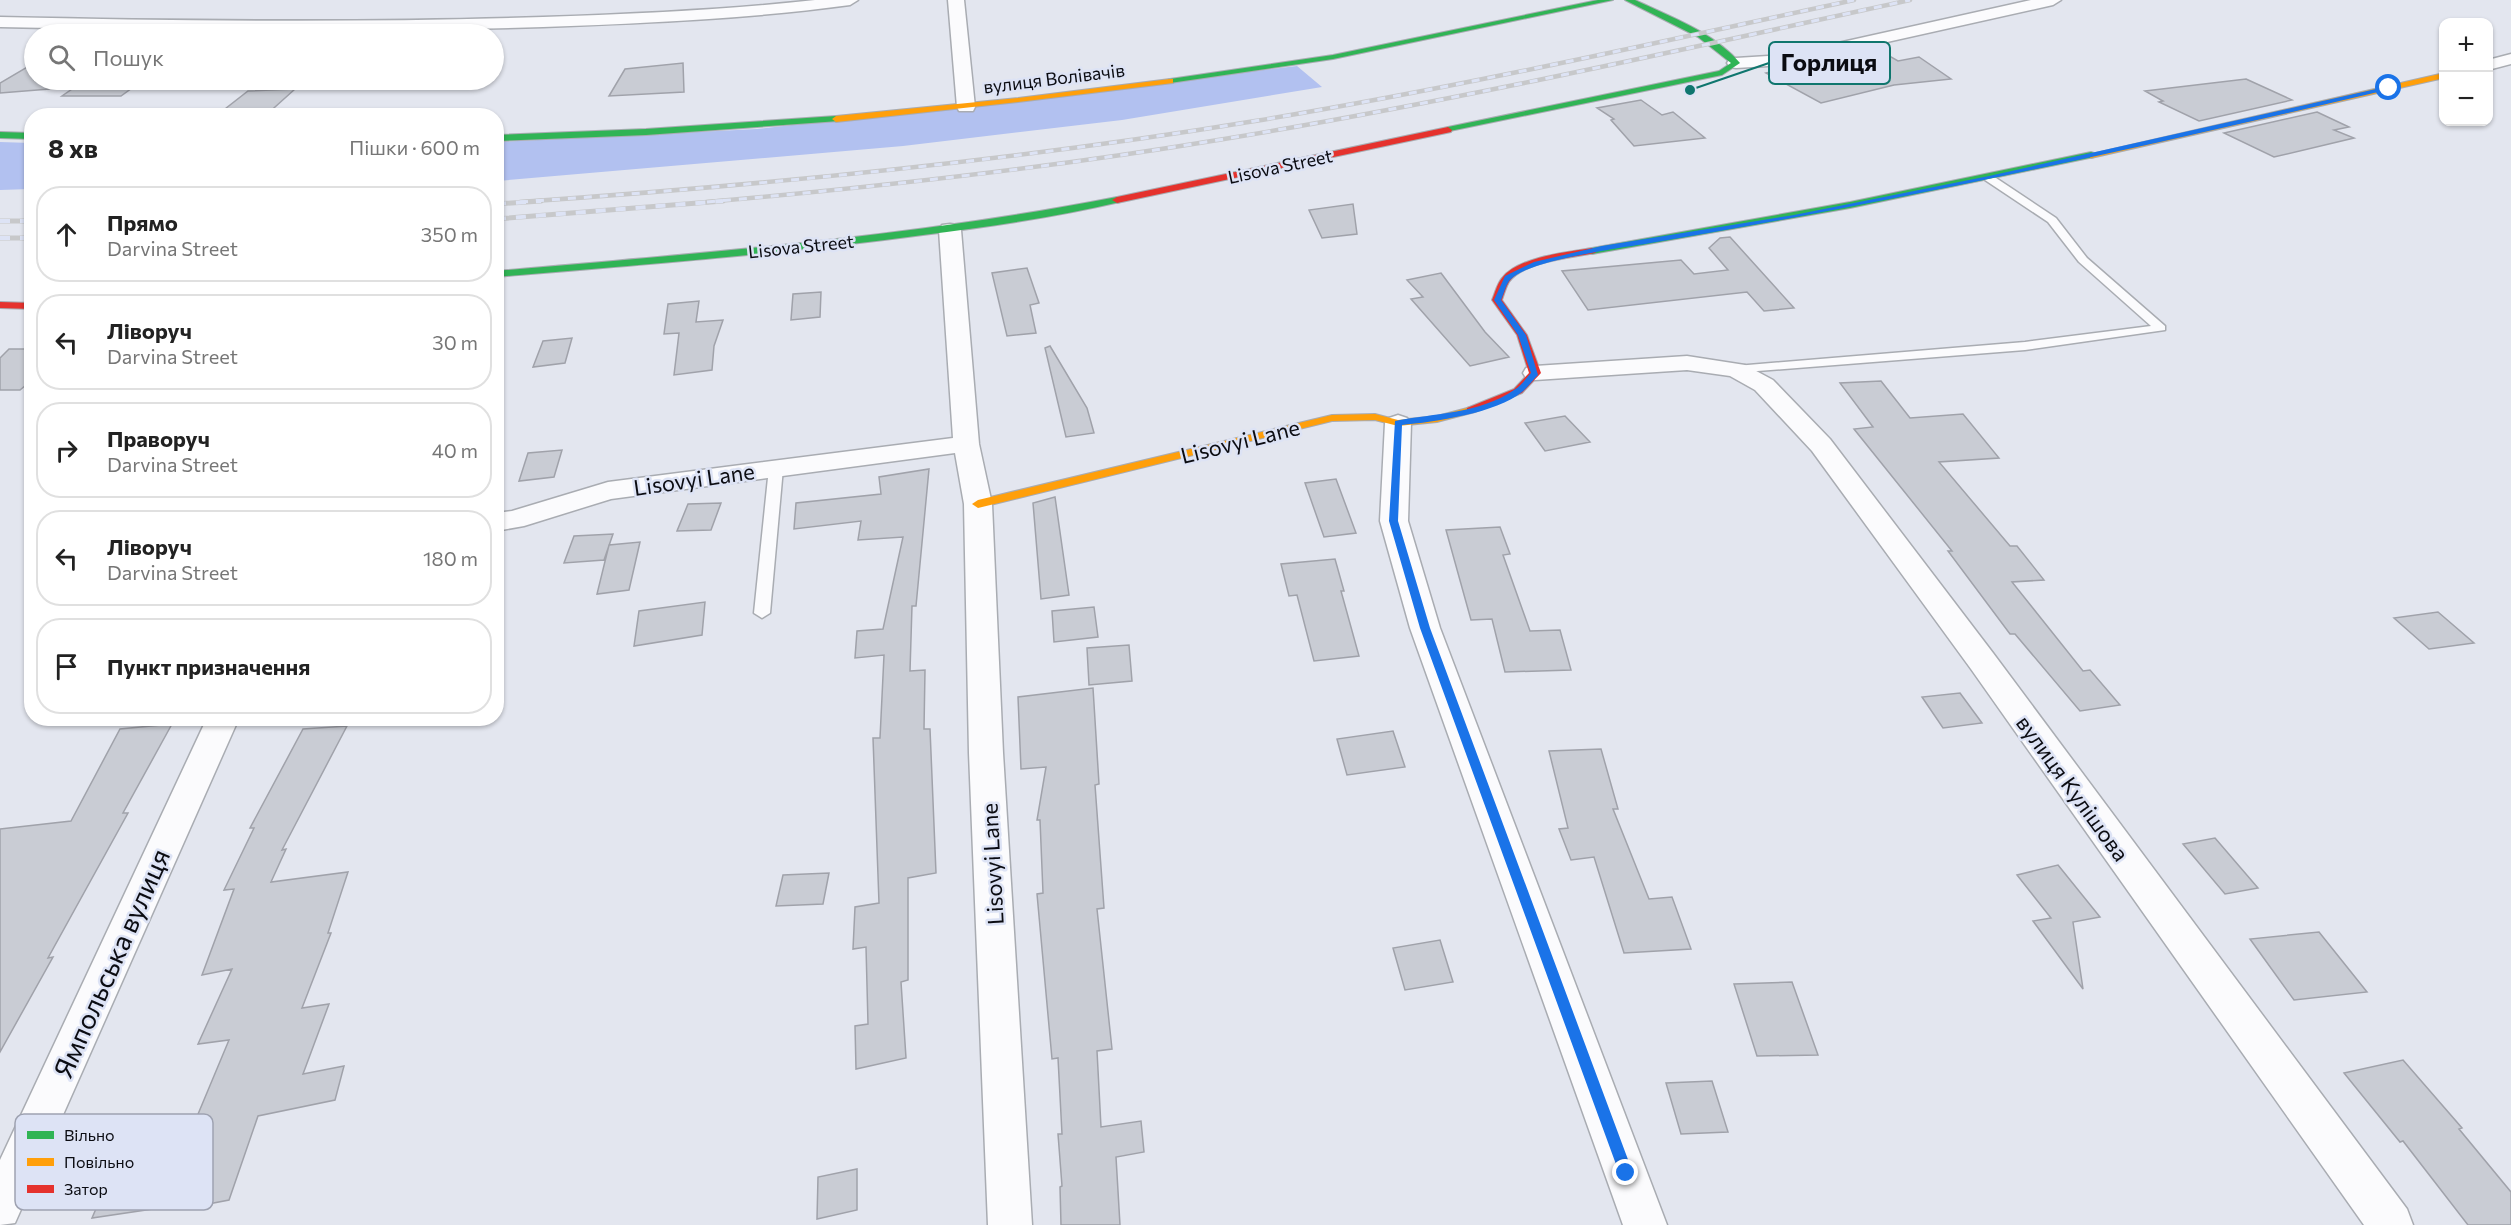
<!DOCTYPE html>
<html lang="uk">
<head>
<meta charset="utf-8">
<style>
  :root { --surface:#fff; --page:#f6f6f6; --text:#222; --muted:#767676; --line:#e0e0e0 }
  body { margin:0; font-family:Commissioner,sans-serif; background:var(--page); color:var(--text) }
  .controls { position:absolute; right:18px; top:18px; display:grid; overflow:hidden; border-radius:12px; box-shadow:0 2px 4px #0004 }
  .controls button { width:54px; height:54px; display:grid; place-items:center; padding:0; border:0; border-bottom:2px solid var(--line); background:var(--surface); color:var(--text); font:30px sans-serif }
  .stop { position:absolute; width:18px; height:18px; margin:-14px; border:4px solid #1a73e8; border-radius:50%; background:#fff }
  .stop.end { background:#1a73e8; border-color:#fff; box-shadow:0 2px 6px #0008 }
  .list { margin:0; padding:0; list-style:none }
  h2 { display:flex; justify-content:space-between; align-items:center; height:78px; margin:0; padding:0 24px; font-size:26px }
  h2 small { font-size:20px; font-weight:400; color:var(--muted) }
  .list li { display:grid; grid-template-columns:39px 1fr auto; gap:18px; align-items:center; box-sizing:border-box; height:96px; margin:0 12px 12px; padding:0 12px; border:2px solid var(--line); border-radius:24px }
  .list b { display:block; font-size:22px; white-space:nowrap }
  .list p { margin:0; font-size:20px; white-space:nowrap; color:var(--muted) }
  .list em { font-size:20px; font-style:normal; color:var(--muted) }
  .icon { flex:none; width:33px; height:33px; fill:none; stroke:currentColor; stroke-width:2; stroke-linecap:round; stroke-linejoin:round }
  .map { position:relative; flex:none; width:2511px; height:1225px; overflow:hidden }
  .search { position:absolute; background:var(--surface); box-shadow:0 2px 4px #0004; left:24px; top:24px; width:480px; height:66px; display:flex; align-items:center; gap:15px; box-sizing:border-box; padding:0 21px; border-radius:33px; color:var(--muted); font-size:22px }
  .panel { position:absolute; background:var(--surface); box-shadow:0 2px 4px #0004; left:24px; top:108px; width:480px; height:618px; border-radius:24px }
  .map>svg:first-child { display:block }
  .forest { fill:#b2c1f0 }
  .building { fill:#c9ccd4; stroke:#a0a2aa; stroke-width:1.5 }
  .lines { fill:none; stroke-linecap:round; stroke-linejoin:round }
  .lane-casing { stroke:#a9acb2; stroke-width:3 }
  .street-casing { stroke:#a9acb2; stroke-width:3 }
  .fast-casing { stroke:#a9acb2; stroke-width:2 }
  .slow-casing { stroke:#a9acb2; stroke-width:2 }
  .jam-casing { stroke:#a9acb2; stroke-width:2 }
  .lane { fill:#fbfbfd; fill-rule:evenodd }
  .street { fill:#fbfbfd; fill-rule:evenodd }
  .fast { fill:#30b455; fill-rule:evenodd }
  .slow { fill:#ff9f0a; fill-rule:evenodd }
  .jam { fill:#e5322d; fill-rule:evenodd }
  .rail-far1-casing { stroke:#c7c8ca; stroke-width:4.5 }
  .rail-casing { stroke:#c7c8ca; stroke-width:5 }
  .rail-far1 { stroke:#dde3f5; stroke-width:3; stroke-dasharray:8; stroke-linecap:butt }
  .rail { stroke:#dde3f5; stroke-width:4; stroke-dasharray:10; stroke-linecap:butt }
  .route { fill:#1a73e8 }
  .labels { text-anchor:middle; dominant-baseline:central; stroke-width:5; stroke-linejoin:round; paint-order:stroke }
  .far-street-label { font-size:18px; fill:#0b0c12; stroke:#dde3f5 }
  .street-label { font-size:22px; fill:#0b0c12; stroke:#dde3f5 }
  .near-street-label { font-size:27px; fill:#0b0c12; stroke:#dde3f5 }
  .key { fill:#dde3f5; stroke:#9ea2b1; stroke-width:1.5 }
  .key-label { font-size:16px; fill:#0b0c12 }
  .leader { fill:none; stroke:#0f766e; stroke-width:2 }
  .callout-dot { fill:#0f766e; stroke:#dde3f5; stroke-width:2 }
  .callout { fill:#dde3f5; stroke:#0f766e; stroke-width:2 }
  .callout-label { font-size:24px; text-anchor:middle; font-weight:bold; fill:#0b0c12 }
</style>
</head>
<body>
<div class="map">
<svg width="2511" height="1225" viewBox="0 0 2511 1225">
  <rect width="100%" height="100%" fill="#e3e6ef"/>
  <path class="forest" d="M1297,66l25,21 -200,33 -219,26 -406,35 -1,-39 261,-13z
    M0,142l31,1v46l-31,1z"/>
  <path class="building" d="M86,32h71l49,1 -3,1h-120z
    M1877,49l21,12 21,-4 32,22 -57,6 -73,18 -55,-30 47,-12z
    M34,63v17h109l-22,16h-59l13,-9 -75,6v-10z
    M683,63l1,29 -75,4 16,-27z
    M2246,79l46,21 -93,21 -40,-19 4,-1 -18,-10z
    M295,89l-30,27h-49l32,-25z
    M1641,100l21,15 11,-3 32,26 -71,8 -23,-26 3,-1 -17,-11z
    M2317,112l32,15 -15,3 20,8 -80,19 -50,-24z
    M1353,204l4,30 -35,4 -13,-28z
    M1730,237l64,71 -30,3 -17,-19 -159,18 -26,-39 119,-11 13,14 34,-4 -19,-22 11,-10z
    M1027,268l12,35 -9,2 6,28 -29,3 -15,-63z
    M1441,273l44,59 24,25 -39,9 -59,-67 12,-2 -16,-17z
    M821,292l-1,25 -29,3 2,-26z
    M699,301l-3,21 27,-2 -9,26 -2,24 -38,5 5,-42 -15,1 4,-30z
    M572,338l-7,25 -32,4 10,-26z
    M1050,346l37,62 7,25 -28,4 -21,-89z
    M9,349h23v31l-12,10h-20v-32z
    M1881,381l29,37 53,-4 36,44 -60,4 71,84h7l27,34 -32,2 71,89 7,-1 30,35 -40,6 -65,-77h-5l-62,-83h4l-98,-122 19,-2 -33,-44z
    M1565,416l25,26 -45,9 -20,-28z
    M562,450l-8,27 -35,4 9,-28z
    M929,469l-13,137h-4l-2,65 15,-1 -1,59h6l6,144 -28,5v102l-7,2 5,76 -50,11 -1,-43 13,-2 -2,-77 -13,2 2,-42 24,-4 -6,-165h7l4,-83 -29,3 2,-27 26,-2 20,-92 -45,3 3,-19 -67,8 2,-26 85,-9 -2,-17z
    M1336,479l20,54 -32,4 -19,-54z
    M1055,497l14,98 -28,4 -8,-96z
    M721,503l-10,27 -34,1 11,-27z
    M1500,527l10,27 -7,1 27,76 30,-1 11,40 -66,2 -13,-53 -21,1 -25,-90z
    M613,534l-9,26 -40,3 10,-27z
    M640,542l-11,48 -32,4 12,-49z
    M1335,559l9,32h-3l18,65 -45,5 -17,-66 -8,1 -8,-32z
    M705,602l-3,33 -68,11 5,-35z
    M1094,607l4,30 -44,5 -2,-31z
    M2438,612l36,31 -45,6 -35,-31z
    M1129,645l3,36 -43,4 -2,-37z
    M1093,688l6,96 -4,1 9,123 -7,1 15,140 -15,2 4,76 40,-6 3,31 -28,5 4,68h-59l-1,-38 2,-1 -4,-52h4l-4,-76 -6,1 -15,-165 6,-1 -3,-73h-3l9,-53 -25,2 -3,-72z
    M1960,693l22,30 -39,5 -21,-31z
    M172,724l-49,89h5l-80,145 5,-1 -53,95v-223l71,-8 49,-92z
    M347,726l-65,124 4,-1 -15,33 77,-10 -20,61h3l-29,75 27,-4 -26,70 41,-8 -9,34 -77,16 -29,84 -31,6 2,-4 -108,16 25,-58 66,-10 46,-110 -31,4 34,-75 -30,6 32,-86 -10,1 30,-62h-4l53,-99z
    M1393,731l12,36 -58,8 -10,-36z
    M1601,749l17,60h-5l36,90 23,-2 19,52 -67,4 -30,-96 -23,3 -12,-31 9,-1 -19,-77z
    M2215,838l43,50 -33,6 -42,-50z
    M2058,865l42,52 -27,5 10,67 -50,-68 18,-3 -34,-43z
    M829,873l-6,31 -47,2 7,-31z
    M2319,932l48,60 -73,8 -44,-61z
    M1440,940l13,42 -48,8 -12,-42z
    M1792,982l26,73 -61,1 -23,-72z
    M2403,1060l59,68 -3,1 52,63v33h-43l-65,-84 -3,1 -56,-69z
    M1712,1081l16,51 -47,2 -15,-51z
    M857,1169v41l-40,9 1,-42z"/>
  <g class="lines">
    <defs>
      <path id="lane" d="M1985,176h8l63,42 31,40 78,68v4l-140,20 -293,23 -2,-3 6,-4 289,-24 126,-16 -72,-64 -31,-40 -63,-42z
        M776,464l7,4 -13,145 -8,5 -8,-5 15,-145z"/>
      <path id="street" d="M815,0h43l-8,5c-102,14 -204,18 -307,22 -181,6 -362,4 -543,0v-10c181,4 362,6 543,0 91,-3 182,-7 272,-17z
        M948,0h16l11,107 -2,4h-14l-2,-4z
        M2031,0h30l-8,5 -269,60 -48,3 -6,-1 -3,-4 3,-4 6,-1 48,-3z
        M2511,54v10l-23,6v-10z
        M950,224l8,1 3,5 18,214 13,60 11,249 29,472h-44l-19,-472 -5,-249 -9,-51 -344,46 -87,27 -28,5v-18l16,-2 96,-29 345,-44 -14,-208 3,-5z
        M1687,356l58,9 28,15 57,59 163,214 414,556 6,16h-49l-393,-556 -159,-218 -57,-61 -25,-14 -43,-6 -152,10 -9,-2 -3,-5 3,-5 9,-2z
        M1398,415l9,3 4,5 -3,98 32,107 227,597h-44l-213,-597 -30,-107 5,-98 4,-5z
        M207,718h32l-224,505 -15,2v-65z"/>
      <path id="fast" d="M1598,0h15l-280,59 -163,24 -4,-2 4,-2 163,-24z
        M1625,0h10c36,17 78,32 105,63l-18,12 -277,57 -1,-2 4,-3 271,-56 12,-8 -33,-26z
        M836,116l3,1v4l-193,14 -150,6v-6l150,-6z
        M0,132l32,1v6l-32,-1z
        M2091,152l3,1v4l-244,51 -258,46 -5,-3 5,-3 258,-46z
        M1117,197l3,1v4c-65,15 -131,25 -197,33 -142,19 -284,30 -427,42v-6c209,-18 416,-34 621,-74z"/>
      <path id="slow" d="M2444,73v5l-353,80 -4,-3z
        M1170,79h3v4l-155,19 -182,20 -4,-3 4,-3 182,-18z
        M1471,407l6,3 -2,2 -38,10 -39,4 -23,-6 -43,1 -354,87 -6,-4 6,-4 354,-85 43,-1 23,6 39,-4z"/>
      <path id="jam" d="M1448,127l4,3 -1,2 -334,71 -5,-3 5,-3z
        M1592,248l5,3 -2,2c-23,5 -71,8 -86,29 -3,5 -5,12 -7,18l25,35 14,38 -19,20 -47,19h-8v-4l47,-19 15,-16 -12,-38 -25,-35c3,-7 5,-16 10,-22 16,-21 65,-26 90,-30z
        M0,302l32,1v6l-32,-1z"/>
    </defs>
    <use href="#lane" class="lane-casing"/>
    <use href="#street" class="street-casing"/>
    <use href="#fast" class="fast-casing"/>
    <use href="#slow" class="slow-casing"/>
    <use href="#jam" class="jam-casing"/>
    <use href="#lane" class="lane"/>
    <use href="#street" class="street"/>
    <use href="#fast" class="fast"/>
    <use href="#slow" class="slow"/>
    <use href="#jam" class="jam"/>
    <defs>
      <path id="rail-far1" d="M520,202c246,-17 492,-41 735,-81 201,-33 400,-78 599,-121
        M707,202c171,-15 342,-34 511,-62 233,-38 462,-90 692,-140"/>
      <path id="rail" d="M496,204l45,-3
        M496,219l227,-18
        M0,221h32
        M0,238h32"/>
    </defs>
    <use href="#rail-far1" class="rail-far1-casing"/>
    <use href="#rail" class="rail-casing"/>
    <use href="#rail-far1" class="rail-far1"/>
    <use href="#rail" class="rail"/>
  </g>
  <path class="route" d="M2389,86l2,3c-247,58 -496,113 -746,155 -27,4 -117,17 -134,35 -5,4 -7,15 -10,21l25,35 12,40c-5,5 -10,12 -16,17 -25,21 -88,30 -120,33l-4,96 32,107 203,545 -2,5 -5,2 -5,-2 -201,-550 -31,-107 6,-100c40,-8 84,-7 119,-31 7,-4 12,-12 17,-17l-13,-38 -24,-35 11,-24 29,-14 68,-16 192,-31 195,-39z"/>
  <g class="labels">
    <g class="far-street-label">
      <text transform="translate(1054 78) rotate(-7)">вулиця Волівачів</text>
      <text transform="translate(1280 166) rotate(-12)">Lisova Street</text>
      <text transform="translate(801 246) rotate(-6)">Lisova Street</text>
    </g>
    <g class="street-label">
      <text transform="translate(1240 441) rotate(-14)">Lisovyi Lane</text>
      <text transform="translate(694 479) rotate(-8)">Lisovyi Lane</text>
      <text transform="translate(2073 788) rotate(54)">вулиця Кулішова</text>
      <text transform="translate(992 864) rotate(-93)">Lisovyi Lane</text>
    </g>
    <g class="near-street-label">
      <text transform="translate(111 963) rotate(-66)">Ямпольська вулиця</text>
    </g>
  </g>
  <rect x="15" y="1114" width="198" height="96" rx="9" class="key"/>
  <rect x="27" y="1131" width="27" height="8" fill="#30b455"/>
  <rect x="27" y="1158" width="27" height="8" fill="#ff9f0a"/>
  <rect x="27" y="1185" width="27" height="8" fill="#e5322d"/>
  <g class="key-label">
    <text x="64" y="1141">Вільно</text>
    <text x="64" y="1168">Повільно</text>
    <text x="64" y="1195">Затор</text>
  </g>
  <path class="leader" d="M1690 90L1769 63"/>
  <circle class="callout-dot" cx="1690" cy="90" r="6"/>
  <rect class="callout" x="1769" y="42" width="121" height="42" rx="6"/>
  <g class="callout-label">
    <text x="1829" y="71">Горлиця</text>
  </g>
</svg>
<div class="controls">
<button>+</button>
<button>−</button>
</div>
<div class="stop" style="left:2389px;top:88px"></div>
<div class="stop end" style="left:1626px;top:1173px"></div>
<div class="search"><svg class="icon" aria-label="search" viewBox="0 0 24 24"><circle cx="10" cy="10" r="6"/><path d="M15 15l6 6"/></svg>Пошук</div>
<section class="panel">
<h2>8 хв<small>Пішки · 600 m</small></h2>
<ul class="list">
<li><svg class="icon" aria-label="ahead" viewBox="0 0 24 24"><path d="M12 20V5M6 11l6-6 6 6"/></svg><div><b>Прямо</b><p>Darvina Street</p></div><em>350 m</em></li>
<li><svg class="icon" aria-label="left" viewBox="0 0 24 24"><path d="M17 20v-9H6M10 6l-5 5 5 5"/></svg><div><b>Ліворуч</b><p>Darvina Street</p></div><em>30 m</em></li>
<li><svg class="icon" aria-label="right" viewBox="0 0 24 24"><path d="M7 20v-9h11M14 6l5 5-5 5"/></svg><div><b>Праворуч</b><p>Darvina Street</p></div><em>40 m</em></li>
<li><svg class="icon" aria-label="left" viewBox="0 0 24 24"><path d="M17 20v-9H6M10 6l-5 5 5 5"/></svg><div><b>Ліворуч</b><p>Darvina Street</p></div><em>180 m</em></li>
<li><svg class="icon" aria-label="arrive" viewBox="0 0 24 24"><path d="M6 21V4h12l-3 4 3 4H6"/></svg><div><b>Пункт призначення</b></div></li>
</ul>
</section>
</div>
</body>
</html>
